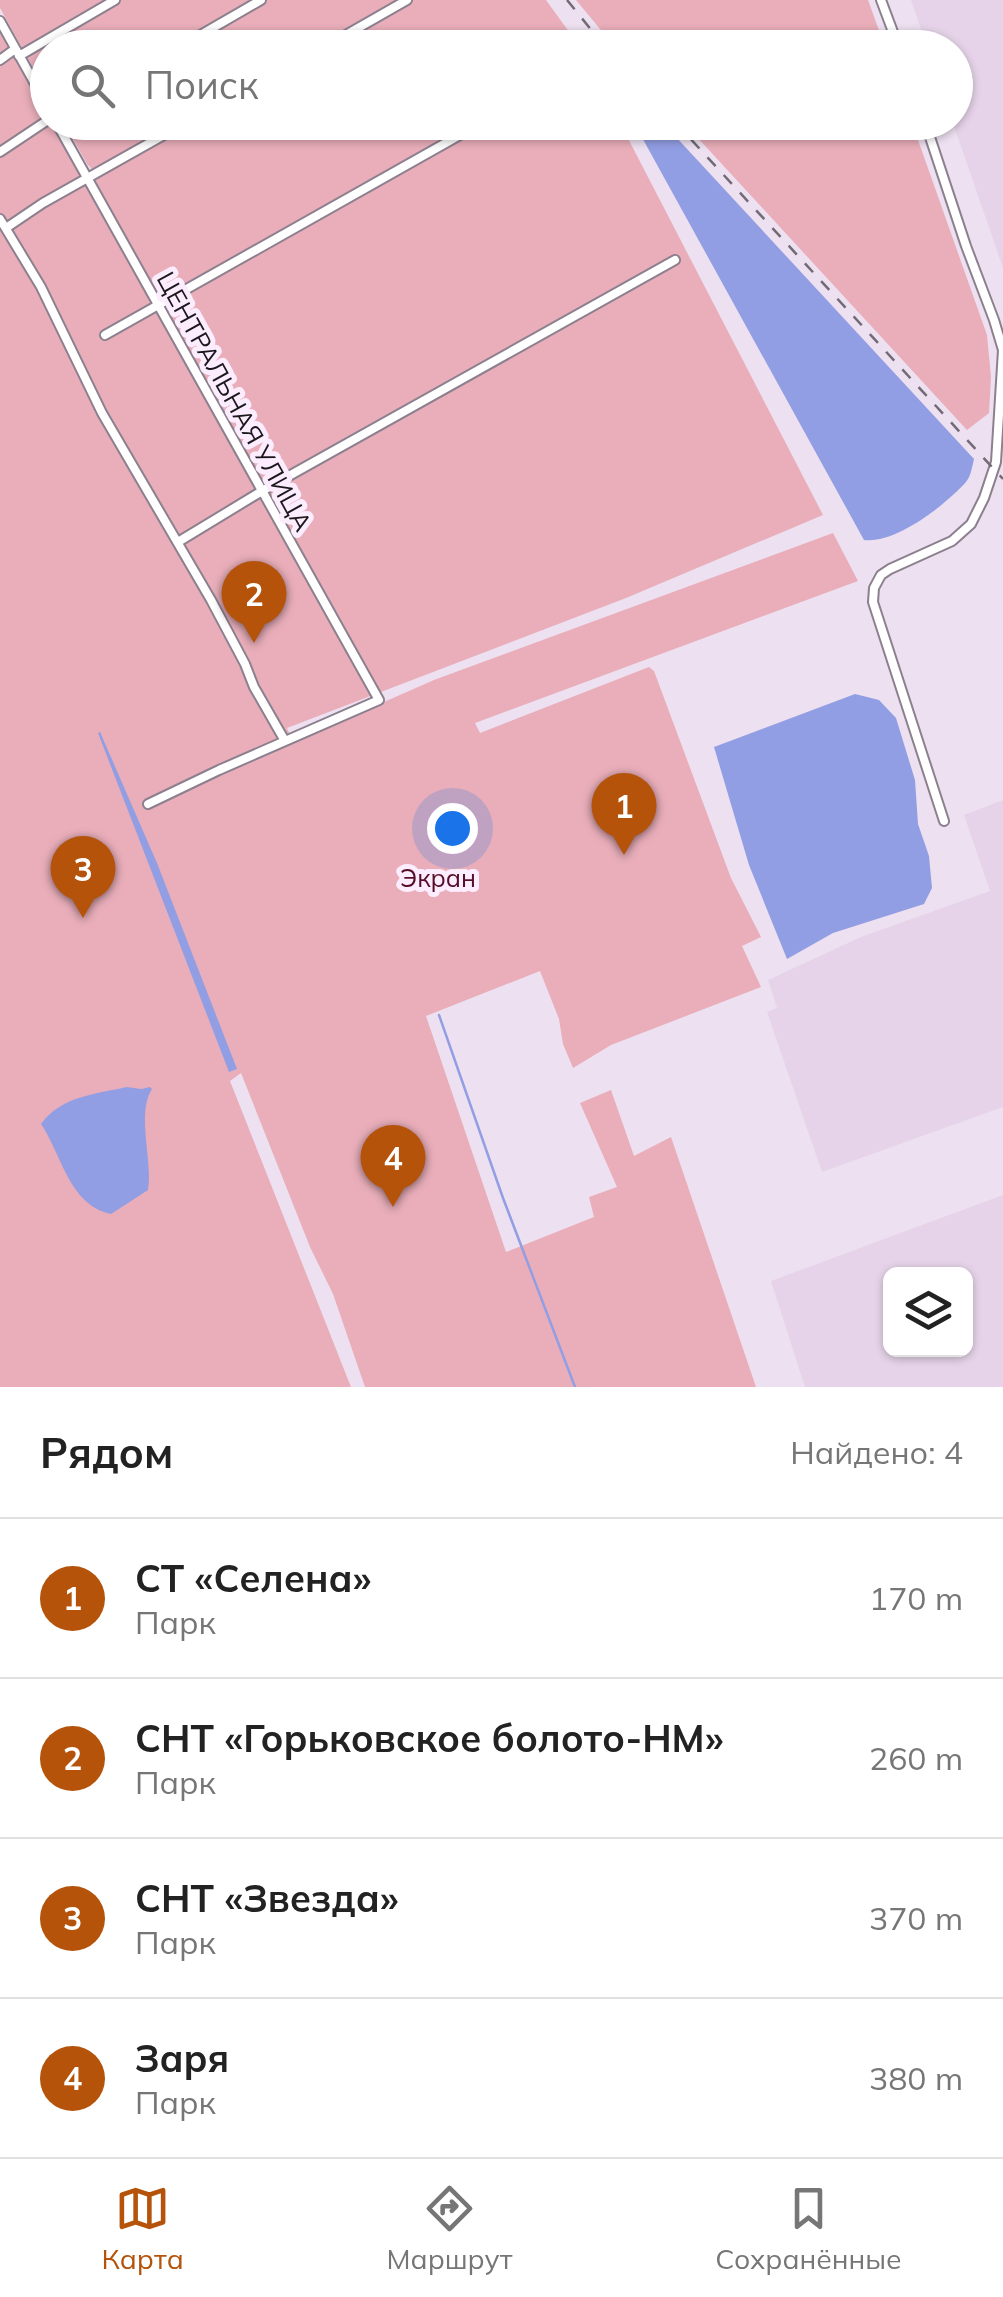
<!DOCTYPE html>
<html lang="ru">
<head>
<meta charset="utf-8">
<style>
  :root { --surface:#fff; --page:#f2f2f2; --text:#222; --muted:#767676; --line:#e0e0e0; --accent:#b45309 }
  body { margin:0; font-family:Mulish,sans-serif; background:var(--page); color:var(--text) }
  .controls { position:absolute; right:30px; bottom:30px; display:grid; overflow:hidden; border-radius:15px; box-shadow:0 2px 8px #0004 }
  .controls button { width:90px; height:90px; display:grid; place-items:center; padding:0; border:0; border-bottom:2px solid var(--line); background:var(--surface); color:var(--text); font:50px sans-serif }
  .you { position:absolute; left:452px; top:828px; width:35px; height:35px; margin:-25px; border:8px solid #fff; border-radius:50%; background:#1a73e8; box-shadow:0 0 0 15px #1a73e833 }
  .badge { display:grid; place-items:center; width:65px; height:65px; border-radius:50%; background:var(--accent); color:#fff; font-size:32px; font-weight:700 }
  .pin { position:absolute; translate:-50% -82px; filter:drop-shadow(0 2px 5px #0008) }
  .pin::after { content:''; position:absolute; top:52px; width:35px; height:30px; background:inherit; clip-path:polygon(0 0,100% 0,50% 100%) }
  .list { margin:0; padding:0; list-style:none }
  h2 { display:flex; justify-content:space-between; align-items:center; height:130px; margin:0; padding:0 40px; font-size:42px }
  h2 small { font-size:32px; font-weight:400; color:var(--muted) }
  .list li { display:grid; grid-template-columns:65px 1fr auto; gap:30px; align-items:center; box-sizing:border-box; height:160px; padding:0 40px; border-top:2px solid var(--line) }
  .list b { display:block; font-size:38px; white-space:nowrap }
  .list p { margin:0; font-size:32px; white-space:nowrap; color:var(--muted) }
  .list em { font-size:32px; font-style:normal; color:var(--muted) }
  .icon { flex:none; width:55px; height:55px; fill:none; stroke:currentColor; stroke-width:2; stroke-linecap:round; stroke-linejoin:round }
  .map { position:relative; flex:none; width:1003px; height:1387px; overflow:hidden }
  .search { position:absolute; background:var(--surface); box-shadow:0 2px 8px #0004; left:30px; right:30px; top:30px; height:110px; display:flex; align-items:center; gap:25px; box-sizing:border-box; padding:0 35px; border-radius:55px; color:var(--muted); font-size:38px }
  .sheet { height:770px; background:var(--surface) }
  nav { display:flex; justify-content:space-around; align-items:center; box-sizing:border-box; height:140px; border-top:2px solid var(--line); background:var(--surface); font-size:28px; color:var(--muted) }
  nav a { display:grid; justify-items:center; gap:5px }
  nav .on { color:var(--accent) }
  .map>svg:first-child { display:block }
  .built { fill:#e6d3e9; fill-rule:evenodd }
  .green { fill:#e9aeba }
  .water { fill:#929ee3 }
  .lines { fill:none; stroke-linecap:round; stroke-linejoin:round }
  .stream { stroke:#929ee3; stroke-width:2.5 }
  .street-casing { stroke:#8c808e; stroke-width:12 }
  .street { stroke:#fff; stroke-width:8 }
  .rail { stroke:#726a74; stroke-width:2.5; stroke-dasharray:12 12; stroke-linecap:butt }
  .labels { text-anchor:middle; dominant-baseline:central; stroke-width:10; stroke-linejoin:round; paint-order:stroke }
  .street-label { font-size:25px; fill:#1b161c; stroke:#fbedfd }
  .park-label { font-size:25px; fill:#570e28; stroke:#fbedfd }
</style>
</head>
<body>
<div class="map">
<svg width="1003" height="1387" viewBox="0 0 1003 1387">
  <rect width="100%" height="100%" fill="#ede0f0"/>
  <path class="built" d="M911,0h92v268l-50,-145 3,-1v-74l-29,-1z
    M1003,800v307l-181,65 -55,-160 10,-4 -9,-28 93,-43 129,-46 -26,-76z
    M1003,1195v192h-198l-34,-106zM966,1274v76h-76v-76z"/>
  <path class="green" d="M0,0h397l-85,47 -264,1 -1,45 -47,-85z
    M410,0h136l34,47 -253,1z
    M576,0h292l17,47h-270z
    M0,26l47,86 1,10 6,1 32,56 110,-56h424l203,392 -197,83 -339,130 6,14 141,-62 399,-147 25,48 -383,142 5,10 169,-66 5,4 77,207 30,59 -19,9 19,41 -150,58 -38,23 -10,-24 -4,-25 -19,-48 -114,45 80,236 88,-35 -5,-20 28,-10 -37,-84 31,-13 23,66 37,-19 85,250h-391l-32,-93 -23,-47 -69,-174 -11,8 121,306h-351z
    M64,123h115l-86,47 -6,-6z
    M684,123h228l75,212 4,42 -2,36 -22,17z"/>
  <path class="water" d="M634,123h29l311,336c-2,8 -3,17 -8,23 -21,23 -70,62 -102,58z
    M855,694l24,6 17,18 19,62 3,44 11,32 3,32 -8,16 -91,29 -46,26 -38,-94 -35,-118z
    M100,732l57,131 80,206 -8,3 -131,-339z
    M127,1087l14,2 9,-2 2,2c-16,25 1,71 -4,101l-37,24c-42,-9 -49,-59 -70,-90 20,-28 55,-30 86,-37z"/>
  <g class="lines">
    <path class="stream" d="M439,1015l64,183 72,189"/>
    <defs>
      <path id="street" d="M881,0l18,48
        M0,21l48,86
        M178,48l83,-48
        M323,48l84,-48
        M19,56l96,-56
        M0,60l15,-11
        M56,122l323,578 -160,70 -71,34
        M925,122l41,124 28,74 9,30 -7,112 -12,36 -13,26 -19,17 -62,28 -9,6 -7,13 -1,14 71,219
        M0,152l48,-32
        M0,219l41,68 61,126 109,187 34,64 9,23 31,54
        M6,228l37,-25 144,-81
        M105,335l378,-213
        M178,542l84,-51 413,-231"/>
    </defs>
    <use href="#street" class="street-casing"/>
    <use href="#street" class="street"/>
    <path class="rail" d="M567,0l39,48
      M675,122l328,357"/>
  </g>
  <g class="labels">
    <g class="street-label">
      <text transform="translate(235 401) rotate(61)">ЦЕНТРАЛЬНАЯ УЛИЦА</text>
    </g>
    <g class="park-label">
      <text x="438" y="877">Экран</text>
    </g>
  </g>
</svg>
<div class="controls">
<button><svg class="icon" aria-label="layers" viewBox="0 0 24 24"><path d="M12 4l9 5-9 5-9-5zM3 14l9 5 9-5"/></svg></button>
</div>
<div class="you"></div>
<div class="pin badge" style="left:624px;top:855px">1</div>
<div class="pin badge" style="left:254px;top:643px">2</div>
<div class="pin badge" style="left:83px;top:918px">3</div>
<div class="pin badge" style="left:393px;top:1207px">4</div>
<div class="search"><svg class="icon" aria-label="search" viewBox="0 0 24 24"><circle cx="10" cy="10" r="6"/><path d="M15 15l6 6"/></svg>Поиск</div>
</div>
<section class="sheet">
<h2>Рядом<small>Найдено: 4</small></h2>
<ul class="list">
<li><span class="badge">1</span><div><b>СТ «Селена»</b><p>Парк</p></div><em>170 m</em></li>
<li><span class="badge">2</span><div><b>СНТ «Горьковское болото-НМ»</b><p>Парк</p></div><em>260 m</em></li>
<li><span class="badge">3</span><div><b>СНТ «Звезда»</b><p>Парк</p></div><em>370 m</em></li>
<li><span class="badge">4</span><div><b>Заря</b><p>Парк</p></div><em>380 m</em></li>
</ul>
</section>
<nav>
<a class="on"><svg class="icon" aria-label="map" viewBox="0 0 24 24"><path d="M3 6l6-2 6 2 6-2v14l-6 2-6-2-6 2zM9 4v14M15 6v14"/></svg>Карта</a>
<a><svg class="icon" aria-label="directions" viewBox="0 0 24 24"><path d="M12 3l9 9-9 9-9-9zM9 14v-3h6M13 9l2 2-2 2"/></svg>Маршрут</a>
<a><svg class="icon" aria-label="saved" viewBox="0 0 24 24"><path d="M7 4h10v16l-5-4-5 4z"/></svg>Сохранённые</a>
</nav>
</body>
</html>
